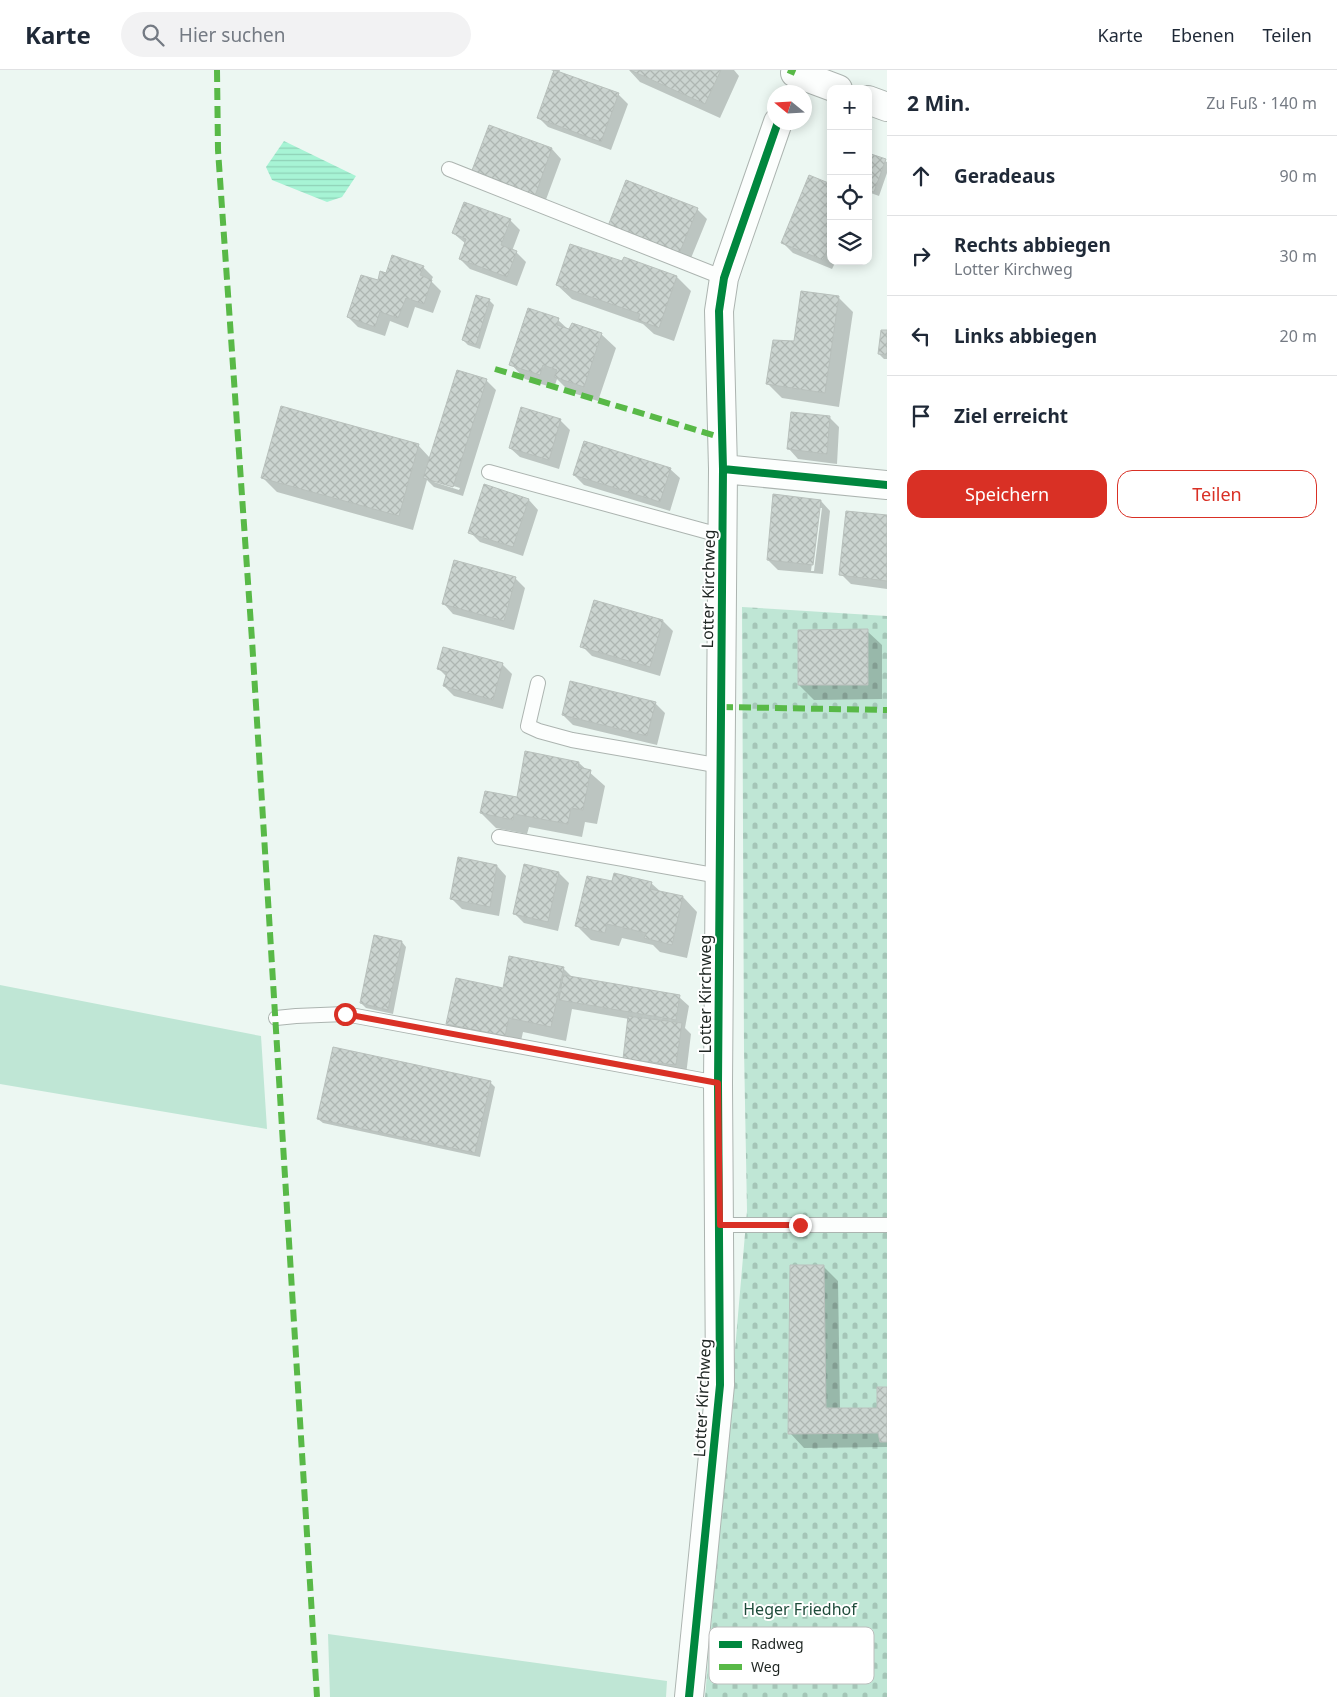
<!DOCTYPE html>
<html lang="de">
<head>
<meta charset="utf-8">
<style>
  :root { --surface:#fff; --page:#f2f2f3; --text:#1f2937; --muted:#747a83; --line:#e0e1e3; --accent:#d93025 }
  body { margin:0; font-family:"Noto Sans",sans-serif; background:var(--page); color:var(--text) }
  .controls { position:absolute; right:15px; top:15px; display:grid; overflow:hidden; border-radius:10px; box-shadow:0 2px 12px #0003 }
  .controls button { width:45px; height:45px; display:grid; place-items:center; padding:0; border:0; border-bottom:1px solid var(--line); background:var(--surface); color:var(--text); font:25px sans-serif }
  .compass { position:absolute; left:767px; top:15px; width:45px; height:45px; border-radius:50%; background:var(--surface); box-shadow:0 2px 12px #0003; rotate:288deg }
  .stop { position:absolute; width:15px; height:15px; margin:-11px; border:4px solid #d93025; border-radius:50%; background:#fff }
  .stop.end { background:#d93025; border-color:#fff; box-shadow:0 1px 5px #0008 }
  .list { margin:0; padding:0; list-style:none }
  h2 { display:flex; justify-content:space-between; align-items:center; height:65px; margin:0; padding:0 20px; font-size:21px }
  h2 small { font-size:16px; font-weight:400; color:var(--muted) }
  .list li { display:grid; grid-template-columns:32px 1fr auto; gap:15px; align-items:center; box-sizing:border-box; height:80px; padding:0 20px; border-top:1px solid var(--line) }
  .list b { display:block; font-size:19px; white-space:nowrap }
  .list p { margin:0; font-size:16px; white-space:nowrap; color:var(--muted) }
  .list em { font-size:16px; font-style:normal; color:var(--muted) }
  .actions { display:flex; gap:10px; padding:15px 20px }
  .actions a { flex:1; padding:11px 0; border:1px solid var(--accent); border-radius:15px; text-align:center; font-size:18px; color:var(--accent) }
  .actions .main { background:var(--accent); color:#fff }
  .icon { flex:none; width:28px; height:28px; fill:none; stroke:currentColor; stroke-width:2; stroke-linecap:round; stroke-linejoin:round }
  .map { position:relative; flex:none; width:887px; height:1627px; overflow:hidden }
  header { display:flex; align-items:center; gap:30px; box-sizing:border-box; height:70px; padding:0 25px; background:var(--surface); border-bottom:1px solid var(--line) }
  header strong { font-size:24px }
  nav { display:flex; gap:28px; margin-inline-start:auto; font-size:18px }
  .search { width:350px; height:45px; background:var(--page); display:flex; align-items:center; gap:12px; box-sizing:border-box; padding:0 18px; border-radius:28px; color:var(--muted); font-size:19px }
  main { display:flex }
  aside { flex:1; background:var(--surface) }
  .map>svg:first-child { display:block }
  .green { fill:#bfe6d5 }
  .cemetery { fill:url(#cemetery-stones) }
  .water { fill:url(#water-rules) }
  .shadow { fill:#0003; fill-rule:evenodd }
  .building { fill:url(#building-cross-hatch); stroke:#b8c0bc }
  .lines { fill:none; stroke-linecap:round; stroke-linejoin:round }
  .service-casing { stroke:#acb4b0; stroke-width:16 }
  .minor-casing { stroke:#acb4b0; stroke-width:30 }
  .service { stroke:#fcfefd; stroke-width:14 }
  .minor { stroke:#fcfefd; stroke-width:28 }
  .quiet { stroke:#58b947; stroke-width:6; stroke-dasharray:12 6; stroke-linecap:butt }
  .cycleway-casing { stroke:#fff; stroke-width:11 }
  .cycleway { stroke:#00873e; stroke-width:8 }
  .route { stroke:#d93025; stroke-width:6 }
  .labels { text-anchor:middle; dominant-baseline:central; stroke-width:4; stroke-linejoin:round; paint-order:stroke }
  .street-label { font-size:16px; fill:#1e2522; stroke:#fff }
  .park-label { font-size:16px; fill:#1f4c3b; stroke:#fff }
  .key { fill:#fff; stroke:#bcbebd; stroke-width:1 }
  .key-label { font-size:14px; fill:#1e2522 }
</style>
</head>
<body>
<header>
<strong>Karte</strong>
<div class="search"><svg class="icon" aria-label="search" viewBox="0 0 24 24"><circle cx="10" cy="10" r="6"/><path d="M15 15l6 6"/></svg>Hier suchen</div>
<nav><a>Karte</a><a>Ebenen</a><a>Teilen</a></nav>
</header>
<main>
<div class="map">
<svg width="887" height="1627" viewBox="0 0 887 1627">
  <defs>
    <pattern id="cemetery-stones" width="16" height="16" patternUnits="userSpaceOnUse" patternTransform="scale(1.25)"><rect width="16" height="16" fill="#bfe6d5"/><path d="M2 7V4a2 2 0 0 1 4 0v3zM10 15v-3a2 2 0 0 1 4 0v3z" fill="#a4c5b7"/></pattern>
    <pattern id="water-rules" width="6" height="5" patternUnits="userSpaceOnUse" patternTransform="scale(1.25)"><rect width="6" height="5" fill="#a7f4d5"/><path d="M0 2.5h6" fill="none" stroke="#8fd1b7"/></pattern>
    <pattern id="building-cross-hatch" width="8" height="8" patternUnits="userSpaceOnUse" patternTransform="scale(1.25)"><rect width="8" height="8" fill="#cbd4d0"/><path d="M0 0l8 8M0 8l8-8" fill="none" stroke="#aeb6b2"/></pattern>
  </defs>
  <rect width="100%" height="100%" fill="#ecf7f2"/>
  <path class="green" d="M0,915l261,51 6,93 -267,-45z
    M328,1564l339,47 -1,16h-336z"/>
  <path class="cemetery" d="M742,537l145,9v1081h-182l42,-486 -3,-162z"/>
  <path class="water" d="M284,71l72,35 -14,21 -15,5 -55,-22 -6,-13z"/>
  <path class="shadow" d="M551,0h9l-1,3 59,21 10,10 -17,46 -63,-23 -10,-10 17,-45z
    M629,0h105l5,6 -19,42 -80,-36z
    M490,56l62,23 9,10 -17,46 -61,-23z
    M868,84l19,8v11l-8,23 -11,-4z
    M831,116v75h5l-4,8 -39,-16 -10,-10z
    M464,133l46,17 10,10 -8,21 4,1 10,10 -9,24 -47,-17 -10,-10 6,-15 -13,-11z
    M697,139l10,10 -18,44 -70,-28z
    M623,193l54,14 14,14 -17,50 -20,-7 -11,-10 -71,-25 -15,-14z
    M423,197l10,10 -2,4 10,10 -8,22 -18,-6 -7,21 -18,-7 -5,15 -27,-9 -10,-10 30,-36 9,-6z
    M802,222l37,6 14,14 -14,95 -57,-9 -14,-14 27,-42z
    M489,230l5,5 -14,44 -12,-4 -5,-5z
    M558,250l12,11 31,3 15,14 -18,53 -28,-9 -13,-13 -3,9 -29,-9 -14,-15z
    M887,262v27h-3l-5,-5z
    M486,310l10,10 -33,106 -29,-9 -7,-7 -14,50 -136,-38 -14,-14 155,-33 12,13zM434,410l26,8 -1,2 -25,-8z
    M829,347l10,10 -2,37 -39,-5 -9,-10z
    M560,350l10,10 -11,39 -39,-12 -10,-9z
    M670,399l10,9 -10,33 -86,-26 -10,-10z
    M529,430l9,10 -15,46 -43,-14 -10,-10z
    M821,431l9,10 -7,63 -45,-4 -10,-10zM819,438h3l-8,63h-3z
    M887,446v73l-36,-5 -10,-10z
    M515,508l10,10 -11,42 -61,-16 -9,-10z
    M595,532l68,19 10,10 -13,45 -68,-20 -10,-10z
    M867,561l15,14v54l-68,1 -15,-15z
    M502,594l10,10 -9,35 -49,-13 -10,-10 3,-9 -9,-9z
    M655,633l10,10 -8,32 -84,-20 -10,-10z
    M579,693l26,23 -8,38 -12,-2 -3,15 -53,-10 -2,7 -31,-6 -15,-15 37,-15z
    M497,796l9,10 -7,40 -37,-7 -10,-10z
    M524,796l35,7 10,10 -11,48 -34,-8 -10,-10z
    M613,813h38l10,9 22,5 14,15 -10,46 -27,-6 -7,-7 -31,-7 -3,8 -28,-6 -14,-14z
    M375,867l27,5 4,5 -13,67 -27,-6 -5,-5z
    M563,898l11,11 105,18 10,9 -4,22 6,6 -5,41 -62,-17 5,-39 -57,-10 -6,32 -43,-9 -4,18 -57,-12 -14,-14 56,-35z
    M490,1012l5,5 -15,70 -157,-34 -5,-4z
    M823,1196l15,15 2,128h38l9,-21v59l-83,1 -14,-15z"/>
  <path class="building" d="M554,0l65,23 -18,49 -64,-24z
    M630,0h91l-16,34z
    M489,55l63,23 -17,48 -64,-23z
    M868,83l18,6 -12,33 -6,-2z
    M809,105l22,9v56l-8,20 -42,-17z
    M626,110l72,28 -19,46 -71,-28z
    M464,132l47,17 -10,26 16,6 -10,26 -48,-18 7,-20 -14,-6z
    M570,174l52,17 2,-4 53,19 -18,52 -21,-8 2,-6 -84,-29z
    M392,185l32,11 -4,9 12,5 -8,24 -18,-6 -8,20 -18,-6 -5,15 -28,-10 14,-42 17,5 2,-9 6,2z
    M801,221l38,5 -14,97 -59,-9 7,-44 21,1z
    M476,225l14,4 -14,46 -14,-5z
    M528,238l31,10 -2,7 12,4 3,-6 30,10 -18,54 -30,-10 3,-7 -14,-5 -3,10 -31,-10z
    M881,260h6v25l-9,-1z
    M457,300l30,9 -34,108 -30,-9z
    M281,336l138,38 -20,72 -138,-38z
    M521,337l40,12 -12,41 -40,-12z
    M791,342l39,4 -3,38 -40,-5z
    M584,371l87,27 -11,34 -87,-27z
    M484,414l45,15 -16,48 -45,-14z
    M773,424l48,6 -8,65 -46,-5z
    M846,441l41,4v66l-48,-6z
    M454,490l62,17 -12,44 -62,-17z
    M594,530l69,20 -13,47 -70,-20z
    M868,559v56h-70v-55z
    M443,577l60,16 -10,37 -50,-14 4,-14 -10,-3z
    M570,611l86,21 -9,34 -85,-21z
    M525,681l54,11 -1,5 13,3 -8,40 -12,-2 -3,16 -54,-10 -1,6 -33,-7 5,-22 32,6z
    M458,787l39,8 -7,42 -40,-8z
    M524,794l35,8 -11,50 -35,-8z
    M614,803l38,9 -2,7 33,7 -11,49 -28,-7 2,-5 -39,-9 -2,9 -30,-7 12,-50 25,5z
    M374,865l28,6 -14,69 -28,-7z
    M509,886l55,11 -13,60 -42,-9 -4,18 -59,-12 10,-46 47,10z
    M563,905l117,20 -4,25 -117,-20z
    M628,946l54,7 -6,42 -53,-6z
    M333,977l158,34 -16,72 -158,-34z
    M790,1195h34l2,143h51v-21h10v55h-7l-2,-9 -90,1z"/>
  <g class="lines">
    <defs>
      <path id="service" d="M449,99l275,109
        M489,402l234,64
        M538,613l-10,43 11,5 33,9 149,26
        M499,767l220,39
        M276,948l20,-2 49,-2 373,69
        M719,1155h168"/>
      <path id="minor" d="M795,3l43,16
        M868,30l19,7
        M723,399l164,16
        M689,1627l31,-312 -2,-302 5,-614 -4,-158 5,-33 5,-15 49,-141"/>
    </defs>
    <use href="#service" class="service-casing"/>
    <use href="#minor" class="minor-casing"/>
    <use href="#service" class="service"/>
    <use href="#minor" class="minor"/>
    <path class="quiet" d="M217,0l1,80 34,490 65,1057
      M788,0l7,3
      M495,299l228,69
      M721,637l166,3"/>
    <defs>
      <path id="cycleway" d="M723,399l164,16
        M689,1627l31,-312 -2,-302 5,-614 -4,-158 5,-33 5,-15 49,-141"/>
    </defs>
    <use href="#cycleway" class="cycleway-casing"/>
    <use href="#cycleway" class="cycleway"/>
  </g>
  <g class="lines">
    <path class="route" d="M345,944l373,69 2,142h80"/>
  </g>
  <g class="labels">
    <g class="street-label">
      <text transform="translate(708 519) rotate(-89)">Lotter Kirchweg</text>
      <text transform="translate(705 924) rotate(-90)">Lotter Kirchweg</text>
      <text transform="translate(702 1328) rotate(-87)">Lotter Kirchweg</text>
    </g>
    <g class="park-label">
      <text x="800" y="1539">Heger Friedhof</text>
    </g>
  </g>
  <rect x="709" y="1557" width="165" height="57" rx="8" class="key"/>
  <rect x="719" y="1571" width="23" height="7" fill="#00873e"/>
  <rect x="719" y="1594" width="23" height="6" fill="#58b947"/>
  <g class="key-label">
    <text x="751" y="1579">Radweg</text>
    <text x="751" y="1602">Weg</text>
  </g>
</svg>
<div class="controls">
<button>+</button>
<button>−</button>
<button><svg class="icon" aria-label="locate" viewBox="0 0 24 24"><circle cx="12" cy="12" r="6"/><path d="M12 2v4M12 18v4M2 12h4M18 12h4"/></svg></button>
<button><svg class="icon" aria-label="layers" viewBox="0 0 24 24"><path d="M12 4l9 5-9 5-9-5zM3 14l9 5 9-5"/></svg></button>
</div>
<svg class="compass" viewBox="-18 -18 36 36"><path d="M0-13l5 13h-10z" fill="#e53935"/><path d="M0 13l5-13h-10z" fill="#747a83"/></svg>
<div class="stop" style="left:345px;top:944px"></div>
<div class="stop end" style="left:800px;top:1155px"></div>
</div>
<aside>
<h2>2 Min.<small>Zu Fuß · 140 m</small></h2>
<ul class="list">
<li><svg class="icon" aria-label="ahead" viewBox="0 0 24 24"><path d="M12 20V5M6 11l6-6 6 6"/></svg><div><b>Geradeaus</b></div><em>90 m</em></li>
<li><svg class="icon" aria-label="right" viewBox="0 0 24 24"><path d="M7 20v-9h11M14 6l5 5-5 5"/></svg><div><b>Rechts abbiegen</b><p>Lotter Kirchweg</p></div><em>30 m</em></li>
<li><svg class="icon" aria-label="left" viewBox="0 0 24 24"><path d="M17 20v-9H6M10 6l-5 5 5 5"/></svg><div><b>Links abbiegen</b></div><em>20 m</em></li>
<li><svg class="icon" aria-label="arrive" viewBox="0 0 24 24"><path d="M6 21V4h12l-3 4 3 4H6"/></svg><div><b>Ziel erreicht</b></div></li>
</ul>
<div class="actions"><a class="main">Speichern</a><a>Teilen</a></div>
</aside>
</main>
</body>
</html>
